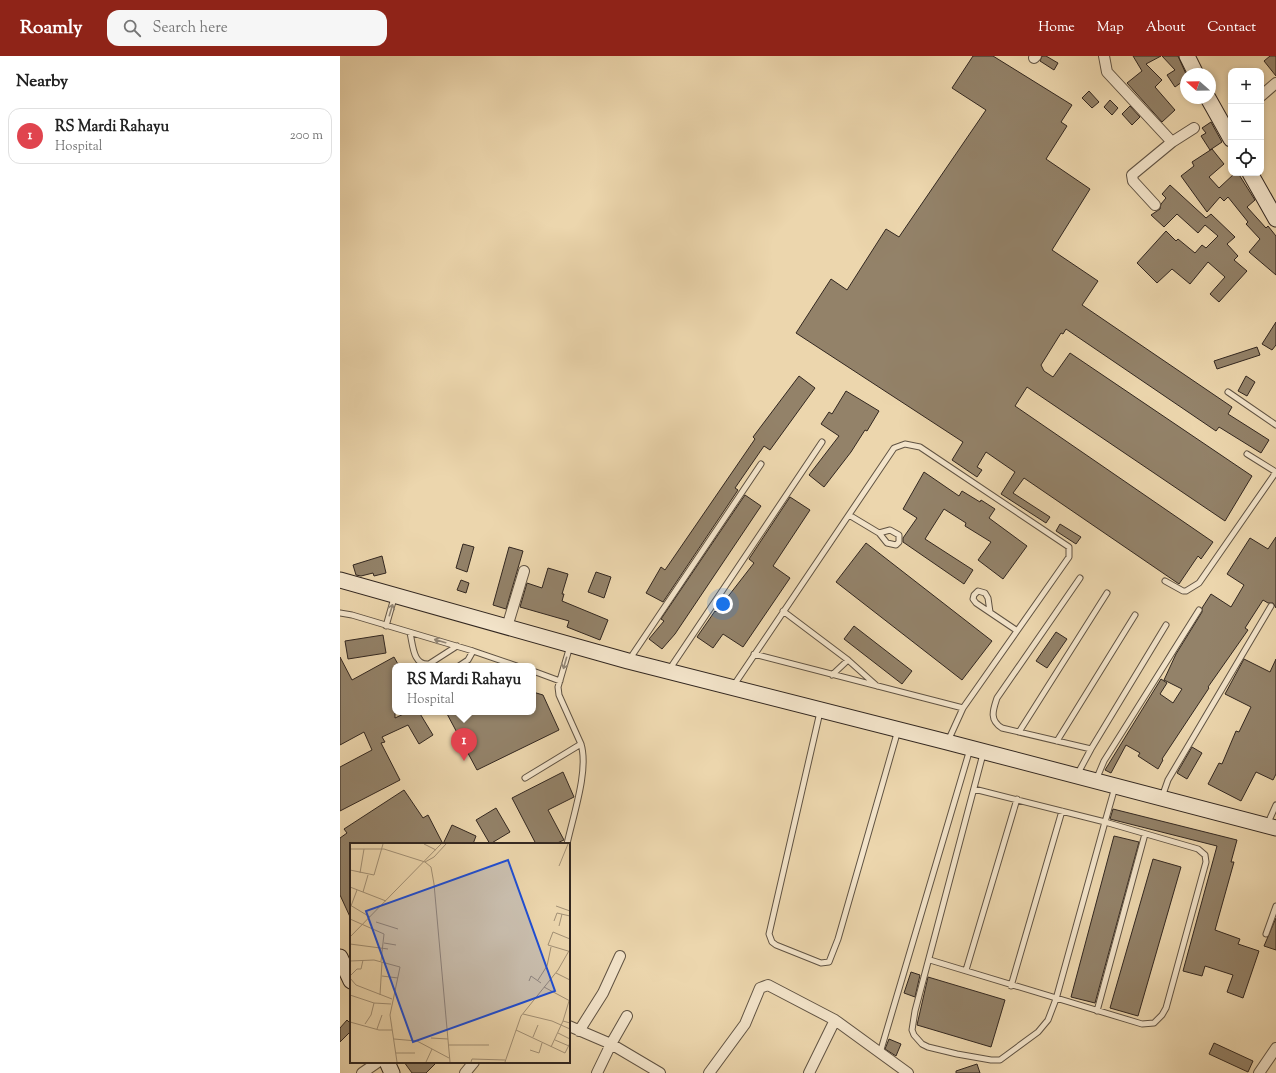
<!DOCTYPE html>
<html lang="en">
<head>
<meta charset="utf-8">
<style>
  :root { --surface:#fff; --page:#f6f6f6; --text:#222; --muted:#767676; --line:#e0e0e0; --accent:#8f2418 }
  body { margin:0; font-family:"Sorts Mill Goudy",serif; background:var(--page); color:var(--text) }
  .controls { position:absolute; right:12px; top:12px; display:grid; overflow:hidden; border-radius:8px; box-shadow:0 2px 6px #0003 }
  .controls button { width:36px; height:36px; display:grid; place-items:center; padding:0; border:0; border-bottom:1px solid var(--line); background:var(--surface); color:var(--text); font:20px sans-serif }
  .compass { position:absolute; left:840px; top:12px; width:36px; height:36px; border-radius:50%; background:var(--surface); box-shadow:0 2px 6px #0003; rotate:290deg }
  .you { position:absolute; left:383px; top:548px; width:14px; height:14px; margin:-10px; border:3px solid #fff; border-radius:50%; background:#1a73e8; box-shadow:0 0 0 6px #1a73e833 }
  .badge { display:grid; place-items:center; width:26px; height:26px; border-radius:50%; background:var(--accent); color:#fff; font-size:13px; font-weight:700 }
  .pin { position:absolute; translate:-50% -33px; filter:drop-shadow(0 1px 2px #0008) }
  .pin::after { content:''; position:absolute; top:21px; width:14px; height:12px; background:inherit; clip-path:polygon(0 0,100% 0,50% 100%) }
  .popup { position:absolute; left:52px; top:607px; width:144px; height:52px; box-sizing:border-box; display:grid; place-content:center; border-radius:8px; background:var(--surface); filter:drop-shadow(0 1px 3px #0005); font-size:13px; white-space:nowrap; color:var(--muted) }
  .popup b { font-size:15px; color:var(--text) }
  .popup::after { content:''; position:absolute; left:50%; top:100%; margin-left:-8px; border:8px solid transparent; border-top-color:var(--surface) }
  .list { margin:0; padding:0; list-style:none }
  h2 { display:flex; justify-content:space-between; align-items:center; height:52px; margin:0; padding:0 16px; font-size:17px }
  h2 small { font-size:13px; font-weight:400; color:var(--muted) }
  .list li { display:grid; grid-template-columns:26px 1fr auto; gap:12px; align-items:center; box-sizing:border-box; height:56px; margin:0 8px 8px; padding:0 8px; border:1px solid var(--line); border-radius:12px }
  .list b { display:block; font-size:15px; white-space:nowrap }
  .list p { margin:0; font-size:13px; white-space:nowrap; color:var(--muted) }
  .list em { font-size:13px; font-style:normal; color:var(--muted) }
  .icon { flex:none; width:22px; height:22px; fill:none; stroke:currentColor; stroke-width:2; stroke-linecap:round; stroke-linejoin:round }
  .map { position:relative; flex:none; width:936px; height:1017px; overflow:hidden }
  header { display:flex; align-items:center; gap:24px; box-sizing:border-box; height:56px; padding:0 20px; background:var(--accent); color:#fff }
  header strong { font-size:19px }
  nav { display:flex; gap:22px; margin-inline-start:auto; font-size:14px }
  .search { width:280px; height:36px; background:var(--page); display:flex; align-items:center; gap:10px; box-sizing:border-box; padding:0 14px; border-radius:12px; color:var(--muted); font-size:15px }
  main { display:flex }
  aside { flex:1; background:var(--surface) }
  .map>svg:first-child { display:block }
  .building { fill:#938269; stroke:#322720 }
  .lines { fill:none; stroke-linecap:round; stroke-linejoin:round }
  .service-casing { stroke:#605343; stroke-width:7 }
  .minor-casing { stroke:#605343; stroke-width:12 }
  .secondary-casing { stroke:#322720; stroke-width:17 }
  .service { stroke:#f3e4ca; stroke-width:5 }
  .minor { stroke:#f3e4ca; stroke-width:10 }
  .secondary { stroke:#f3e4ca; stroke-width:15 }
  .oneway { stroke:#928675 }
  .inset-road { fill:none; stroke:#a29075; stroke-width:1 }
  .view { fill:#1d4ed8; fill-opacity:0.15; stroke:#1d4ed8; stroke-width:2 }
  .inset-edge { fill:none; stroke:#322720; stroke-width:2 }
</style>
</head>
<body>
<header>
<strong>Roamly</strong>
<div class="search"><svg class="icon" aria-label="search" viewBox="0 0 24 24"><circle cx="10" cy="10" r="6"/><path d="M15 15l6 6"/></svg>Search here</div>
<nav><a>Home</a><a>Map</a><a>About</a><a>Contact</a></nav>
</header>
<main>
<aside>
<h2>Nearby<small></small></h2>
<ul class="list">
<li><span class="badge" style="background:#e0444e">1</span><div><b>RS Mardi Rahayu</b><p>Hospital</p></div><em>200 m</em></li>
</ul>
</aside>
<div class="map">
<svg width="936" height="1017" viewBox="0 0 936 1017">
  <rect width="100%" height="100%" fill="#ecd6ad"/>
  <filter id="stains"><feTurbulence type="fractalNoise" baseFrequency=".005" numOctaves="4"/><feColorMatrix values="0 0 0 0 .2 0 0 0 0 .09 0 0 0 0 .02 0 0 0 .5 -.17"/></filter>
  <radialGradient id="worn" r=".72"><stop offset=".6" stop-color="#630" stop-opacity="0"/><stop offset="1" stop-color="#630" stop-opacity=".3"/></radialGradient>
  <path class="building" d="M633,0h20l79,49 -11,17 6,4 -21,33 44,30 -38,61 46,31 -16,24 150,102 -4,7 41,26 -8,13 -42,-26 -3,4 -150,-102 -3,5 -2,-1 -20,32 3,6 9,6 17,-24 182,123 -27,45 -198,-134 -12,19 198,136 -12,17 -3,-3 -19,28 -155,-106 -11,15 37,24 -4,6 -45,-29 14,-22 -29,-20 -9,15 5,3 -5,7 -25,-17 11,-18 -167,-109 35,-54 16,11 39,-61 13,8 87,-127 -34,-22z
    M702,0h4l12,7 -4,7 -14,-9z
    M793,0h28l-15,8 16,16 -7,7 20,23 -13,12 -35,-39 15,-12z
    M822,0h16l8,18v5l-11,8 -8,-12 8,-5z
    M930,0h6v20l-12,-15z
    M749,35l10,11 -7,6 -10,-10z
    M770,44l8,8 -6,7 -8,-8z
    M790,50l10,11 -8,8 -10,-11z
    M871,66l11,20 -12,8 -9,-14 5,-3 -4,-5z
    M872,93l12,15 -15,13 10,11 16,-15h3l17,27 -8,7 19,21 2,-2 8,10v39l-27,-23 11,-13 -14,-15 2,-2 -20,-25 -4,4 -4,-4 -13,15 -26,-36 13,-10 -2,-4z
    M830,129l36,33 5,-4 24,23 -8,7 11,12 -4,4 13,11 -28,31 -9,-8 15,-17 -17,-15 -18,22 -18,-15 -15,14 -20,-20 29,-32 10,10 2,-2 17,14 7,-8 4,3 12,-12 -13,-11 -7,8 -21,-19 -13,13 -13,-12 9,-6 1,-5 5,-6 -4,-4z
    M936,266v23l-4,5 -10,-6z
    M917,291l3,8 -43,14 -3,-8z
    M459,320l16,12 -45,62 -6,-4 -29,42 3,2 -75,112 -17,-9 15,-26 4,3 90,-131 -2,-2z
    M906,320l9,6 -8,14 -9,-5z
    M506,335l33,20 -12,20 -2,-1 -14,22 -27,35 -15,-12 30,-39 -18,-12 8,-12 3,2z
    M584,416l35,24 3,-5 18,11 1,-2 14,9 -6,9 38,28 -24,33 -25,-19 13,-18 -26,-16 1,-3 -22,-14 -19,30 48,31 -9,14 -61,-42v-4l14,-20 -14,-9z
    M405,439l16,11 -86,128 -13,15 -13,-10 15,-18 -3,-2z
    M450,441l20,13 -37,56 17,12 -47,69 -20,-13 -10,14 -16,-11 18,-26 1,1 38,-49 -5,-4z
    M720,468l21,13 -5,7 -20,-13z
    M936,481v71l-3,-5h-5l-5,-3 -18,28 3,2 -40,57 1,1 -47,71 1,1 -5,9 -20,-13 2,-3 -14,-8 -15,28 -6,-3 56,-91 6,4 -7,11 13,9 9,-14 -18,-9 12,-26 26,-42v-4l9,-14 20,13 13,-22 -17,-11 23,-36 18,11z
    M526,487l126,98 -30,39 -126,-98z
    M123,488l11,3 -7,25 -11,-4z
    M169,491l14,4 -17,58 -13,-4z
    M42,500l4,17 -12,3 -1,-3 -12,3 -5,-1 -3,-10z
    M208,512l20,6 -6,20h2l-2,7 46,19 -8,20 -33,-13 2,-6 -49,-14 7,-24 15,5z
    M256,516l15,5 -7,21 -16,-6z
    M121,524l8,3 -3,10 -9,-3z
    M514,570l58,45 -10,13 -58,-45z
    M716,576l11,7 -20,29 -11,-7z
    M43,579l3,18 -38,6 -3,-18z
    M0,601l12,23 42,-23 5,9h-4v52l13,-6h11l14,23 -14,9 -11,-19 -26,12 3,5 -4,1 19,37 -60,31v-44l32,-17 -8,-18 -24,13z
    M904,603l26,13 6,-13v115l-3,6 -17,-8 -15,29 -33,-17 11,-21 3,1 14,-33 3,1 12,-25 -26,-13z
    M193,636l10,3 16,35 -82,40 -31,-58h87z
    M852,691l10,6 -15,26 -10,-6z
    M223,716l11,25 -26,13 16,30 -9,4h-19l-24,-46z
    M64,734l19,28 5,-3 15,29 9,-19 24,11 -3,8h-122v75l-11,-24v-57l7,-5 -3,-4z
    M156,752l14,24 -20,12 -14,-24z
    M773,753l124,31 -6,22h3l-19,68 25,9 -2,5 21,7 -16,47 -16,-6 6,-17 -28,-9 -3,10 -19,-5 34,-125 -107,-27z
    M774,780l25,6 -44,161 -24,-6z
    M813,803l28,8 -43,149 -28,-8z
    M936,862v32l-12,-4z
    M571,916l9,3 -5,22 -11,-4z
    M588,921l77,23 -14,47 -74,-22z
    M7,964l4,4v7l-11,11v-14z
    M549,983l12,5 -5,12 -11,-7z
    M874,987l39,18 -5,11 -39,-18z
    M64,1006h33l-11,11h-14z
    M637,1008l3,9h-24v-2z"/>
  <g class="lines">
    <defs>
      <path id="service" d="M888,336l48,33
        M907,398l29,18
        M509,459l30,18
        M550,474l9,5v7l-3,3 -9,-2 -8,-10z
        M740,522l-83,120c-4,12 -8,22 5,30l89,21
        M825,525l18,10h3l13,-8 77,-111
        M443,555l65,49 29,26
        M650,556l-2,-14 -3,-5 -7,-2 -4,4 -1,4 3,4 40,27
        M0,557l12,2 121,36 44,15
        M46,570l8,-28
        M70,577c3,12 3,33 19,31l28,-18
        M414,598l209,54
        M289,604l132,-196
        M119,610l9,-6 5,-9
        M329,614l153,-228
        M193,615l27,10
        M492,619l16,-15
        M394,629l160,-237 11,-4 15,3 149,100v10l-106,151 -15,33
        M480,656l-51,222 3,8 4,3 45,18 8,-1 9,-23 60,-209
        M679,676l88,-139
        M717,685l78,-126
        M737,719l14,-26 75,-124
        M185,722l56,-34
        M756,724l8,-19 95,-151
        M634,733l131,33 -49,177 -8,21 -10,12 -38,28h-9l-34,-6 -29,-7 -6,-3 -8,-9 -2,-5 3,-19 68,-257
        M822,741l6,-17 103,-174
        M927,769l9,-20
        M227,788c6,-28 22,-74 14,-100l-22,-49 -1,-8 12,-41
        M926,878l10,-28
        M590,904l212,64 12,-1 8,-8 4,-7 40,-146 -1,-7 -7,-6 -93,-27 10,-35
        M626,914l51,-171
        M671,930l51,-175
        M757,955l48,-177
        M540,997l90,-304"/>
      <path id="minor" d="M764,0l3,16 65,70
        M694,2l2,-2
        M921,40l15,-13
        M815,149l-22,-24 -1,-6 40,-33 22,-14
        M167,571l17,-56
        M229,970l42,18 49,29
        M239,975l24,-38 17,-37
        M22,1017l16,-11
        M125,1017l9,-11
        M257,1017l14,-29 16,-28
        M369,1017l36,-49 15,-36 8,-3 67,35 73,53
        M469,1017l26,-53
        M919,1017l17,-25"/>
      <path id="secondary" d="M847,0l9,18
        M868,42l23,41
        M910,117l26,46
        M0,524l288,81 319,81 329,86
        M0,901l11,24
        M47,1006l5,11"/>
    </defs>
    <use href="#service" class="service-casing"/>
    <use href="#minor" class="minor-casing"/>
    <use href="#secondary" class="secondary-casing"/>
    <use href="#service" class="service"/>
    <use href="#minor" class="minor"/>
    <use href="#secondary" class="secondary"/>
  </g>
  <defs><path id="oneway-shaft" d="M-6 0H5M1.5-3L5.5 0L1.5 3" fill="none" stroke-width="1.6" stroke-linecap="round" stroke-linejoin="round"/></defs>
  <g class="oneway">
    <use href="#oneway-shaft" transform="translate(51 554) rotate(-73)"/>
    <use href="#oneway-shaft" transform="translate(100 585) rotate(-164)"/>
    <use href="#oneway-shaft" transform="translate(225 607) rotate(106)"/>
  </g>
  <g transform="translate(10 787)">
    <rect width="220" height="220" fill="#ecd6ad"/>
    <path class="inset-road" d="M74,1l12,6M0,6h34l41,13 9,-5 12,-13M75,19l6,5 3,17 16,178M209,23l9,-22M0,27l24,5 9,-31M10,30l4,-24M0,44l36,14M13,49l5,-17M0,62l20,12M1,63l6,-16M206,63l14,5M0,76l34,15 -3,27M204,78l3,-8 13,3M26,79l22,7M209,83l3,-12M0,94l91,-93M34,100l12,2M0,101l38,5M218,108l-20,-6 5,-13 17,7M0,118l24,-1 26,7 -10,48 7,47M206,130l14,7M0,133l7,-7h4l2,-9M32,133l16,2M0,135l6,7 36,14M188,137l9,-14 4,-19M179,138l2,-5 10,7M194,144l26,14M0,152l24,8 -3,12 -6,9M30,152l2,-33M219,158l-6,20 7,2M24,160l17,1M173,171l29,7 18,8M0,179l29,8h13M27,186l5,-14M166,187l49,23 5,-10M208,190l12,6M183,194l5,-12M81,195l17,1M44,196l23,2 32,17M205,197l14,6M99,202h40M201,204l12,-26M180,207l9,3 3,-10M46,210h19M76,219l6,-13M121,219l1,-3 33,1M155,219l16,-46 37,-46 12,-21"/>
    <path class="view" d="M158,17l47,131 -142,51 -47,-131z"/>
    <rect width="220" height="220" class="inset-edge"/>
  </g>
  <rect width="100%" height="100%" filter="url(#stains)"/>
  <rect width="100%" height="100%" fill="url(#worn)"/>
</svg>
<div class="controls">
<button>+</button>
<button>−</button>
<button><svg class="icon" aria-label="locate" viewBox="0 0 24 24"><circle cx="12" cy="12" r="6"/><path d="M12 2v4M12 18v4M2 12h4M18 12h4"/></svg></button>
</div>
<svg class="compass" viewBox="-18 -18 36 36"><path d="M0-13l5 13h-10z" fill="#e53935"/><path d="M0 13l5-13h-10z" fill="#767676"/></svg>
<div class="you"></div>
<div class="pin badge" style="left:124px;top:705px;background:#e0444e">1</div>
<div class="popup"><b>RS Mardi Rahayu</b>Hospital</div>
</div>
</main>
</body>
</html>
